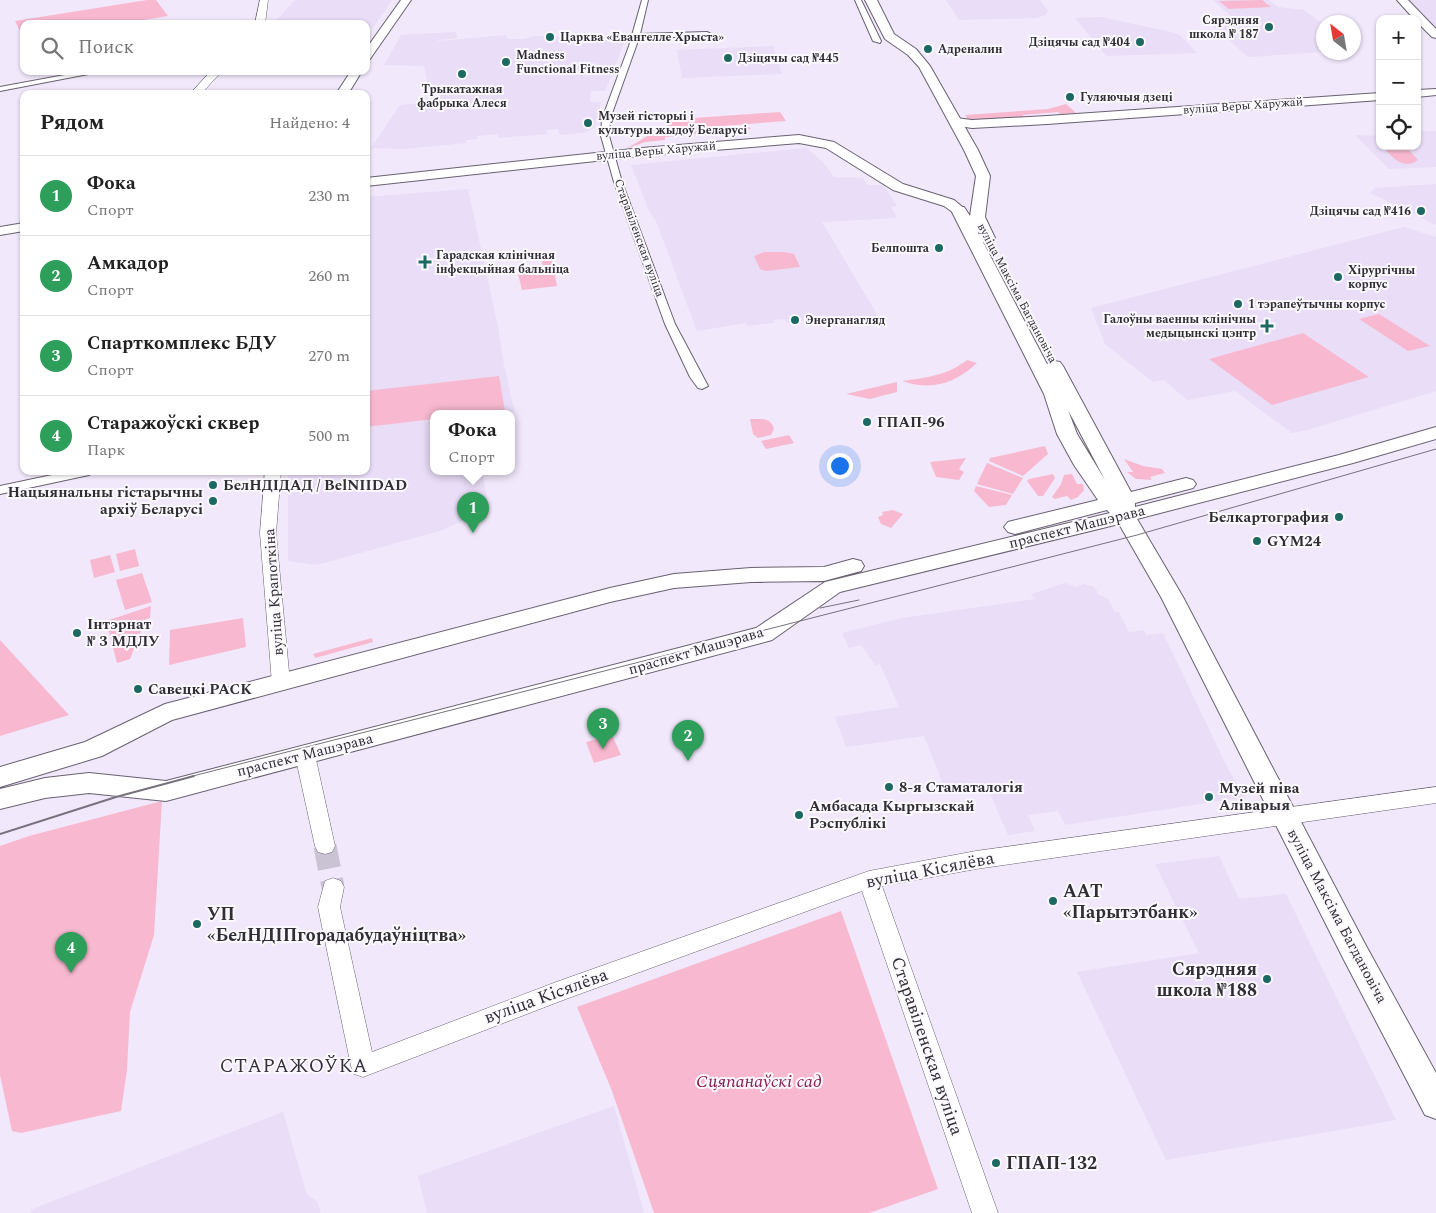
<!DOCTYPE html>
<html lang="ru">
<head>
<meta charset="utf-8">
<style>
  :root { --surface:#fff; --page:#f6f6f6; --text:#222; --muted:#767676; --line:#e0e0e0; --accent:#d93025 }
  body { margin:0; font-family:Spectral,serif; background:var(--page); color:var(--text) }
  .controls { position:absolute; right:15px; top:15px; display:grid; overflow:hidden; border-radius:10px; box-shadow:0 1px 4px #0004 }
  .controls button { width:45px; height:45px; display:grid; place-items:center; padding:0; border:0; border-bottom:1px solid var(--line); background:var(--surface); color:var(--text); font:25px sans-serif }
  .compass { position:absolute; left:1316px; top:15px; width:45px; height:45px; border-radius:50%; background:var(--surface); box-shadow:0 1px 4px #0004; rotate:329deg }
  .you { position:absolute; left:839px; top:465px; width:18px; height:18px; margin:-12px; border:4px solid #fff; border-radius:50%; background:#1a73e8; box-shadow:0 0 0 8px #1a73e833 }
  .badge { display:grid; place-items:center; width:32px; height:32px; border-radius:50%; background:var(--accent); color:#fff; font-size:16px; font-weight:700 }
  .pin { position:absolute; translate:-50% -41px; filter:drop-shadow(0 1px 2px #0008) }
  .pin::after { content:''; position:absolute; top:26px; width:18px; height:15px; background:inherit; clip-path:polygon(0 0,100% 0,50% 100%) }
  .popup { position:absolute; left:430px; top:410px; width:85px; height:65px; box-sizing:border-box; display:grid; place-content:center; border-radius:10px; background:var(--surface); filter:drop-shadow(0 1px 4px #0005); font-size:16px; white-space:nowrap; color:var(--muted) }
  .popup b { font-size:19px; color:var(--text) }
  .popup::after { content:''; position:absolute; left:50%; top:100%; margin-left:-10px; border:10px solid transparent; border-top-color:var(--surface) }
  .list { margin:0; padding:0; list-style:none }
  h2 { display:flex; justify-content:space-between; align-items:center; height:65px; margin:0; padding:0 20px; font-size:21px }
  h2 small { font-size:16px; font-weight:400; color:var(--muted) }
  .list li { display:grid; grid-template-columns:32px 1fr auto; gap:15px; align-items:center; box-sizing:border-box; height:80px; padding:0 20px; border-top:1px solid var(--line) }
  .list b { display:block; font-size:19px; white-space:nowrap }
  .list p { margin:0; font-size:16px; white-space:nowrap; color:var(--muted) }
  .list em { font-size:16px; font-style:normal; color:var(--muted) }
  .icon { flex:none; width:28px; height:28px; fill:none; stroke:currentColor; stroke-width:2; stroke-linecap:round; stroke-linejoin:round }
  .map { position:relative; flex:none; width:1436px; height:1213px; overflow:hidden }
  .search { position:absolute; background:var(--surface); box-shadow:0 1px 4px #0004; left:20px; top:20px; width:350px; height:55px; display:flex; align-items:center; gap:12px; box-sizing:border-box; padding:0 18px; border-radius:10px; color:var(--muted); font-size:19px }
  .panel { position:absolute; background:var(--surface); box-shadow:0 1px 4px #0004; left:20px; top:90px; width:350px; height:385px; border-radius:10px }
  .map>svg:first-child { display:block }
  .built { fill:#e9ddf7 }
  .green { fill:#f8b9d0 }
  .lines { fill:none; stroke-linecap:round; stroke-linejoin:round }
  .tertiary-tunnel { stroke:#cac3d3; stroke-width:23; stroke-dasharray:23 11; stroke-linecap:butt }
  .minor-casing { stroke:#696171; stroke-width:2 }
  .tertiary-casing { stroke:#696171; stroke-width:1 }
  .secondary-casing { stroke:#696171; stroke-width:2 }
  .primary-casing { stroke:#696171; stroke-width:2 }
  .minor { fill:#fff; fill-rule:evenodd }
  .tertiary { fill:#fff; fill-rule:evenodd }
  .secondary { fill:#fff; fill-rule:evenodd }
  .primary { fill:#fff; fill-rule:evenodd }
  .tram-far1 { stroke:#77727e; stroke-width:1 }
  .tram { stroke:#77727e; stroke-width:2 }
  .poi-dot { fill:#1c6862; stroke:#fbf9fd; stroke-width:2 }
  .labels { text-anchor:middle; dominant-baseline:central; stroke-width:4; stroke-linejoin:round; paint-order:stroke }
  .far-poi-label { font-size:12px; font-weight:bold; fill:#302d34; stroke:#fbf9fd; text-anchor:start }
  .far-street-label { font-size:12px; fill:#302d34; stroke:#fbf9fd }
  .poi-label { font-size:15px; font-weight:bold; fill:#302d34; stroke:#fbf9fd; text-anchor:start }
  .street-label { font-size:15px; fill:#302d34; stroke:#fbf9fd }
  .near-street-label { font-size:18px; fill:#302d34; stroke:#fbf9fd }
  .near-poi-label { font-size:18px; font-weight:bold; fill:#302d34; stroke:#fbf9fd; text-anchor:start }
  .near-park-label { font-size:18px; font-style:italic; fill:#8a1b54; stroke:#fbf9fd }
  .near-neighbourhood-label { font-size:19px; letter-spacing:1px; fill:#342d3c; stroke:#fbf9fd }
</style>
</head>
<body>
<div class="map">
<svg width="1436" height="1213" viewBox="0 0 1436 1213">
  <rect width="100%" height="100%" fill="#f1e8fb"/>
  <path class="built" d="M298,0h94l-19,28h-7v-4h-93l21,-23z
    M946,0h94l8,11 -3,4 -8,3 -78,2z
    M1213,0h56l9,7 26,3 19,14v28l-75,5 -43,-38 27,-2z
    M1408,0h28v29l-17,-18z
    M1101,17l70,15 9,3 17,18 -91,3 -31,-38z
    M456,32l1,6 -19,2v1l68,-6 2,4h16l9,-3 39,1 -1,4 7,1 2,-1 1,-4 45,1 -21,53h-14l-1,11h11l-6,25 -8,5 -27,3 -2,-6 -12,1 1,4 -48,4 -2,-4 -20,2v3l-11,1v3l-62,6 -33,-1 29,-43 39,-4 -2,-4h-7l-6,-31 -40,-1 17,-30z
    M773,46l9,28 -100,4 -5,-28z
    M1417,131h19v36l-47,2 -34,-34 25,1v10h37z
    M806,148l17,14 11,15 29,1 4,7h16l14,21 -6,1 6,11 -75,4 56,94 -31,4 -2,-3 -58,6 -2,-4 -12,1 1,3 -27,3 -1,-3 -49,8 -41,-110 -6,-8 -19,-48z
    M1436,184v41l-66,-32 5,-5z
    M468,189l30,138 6,38 10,45v2l-5,2h-75v58h48l7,36 -46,22 -126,35 -29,-4v-90h78v-274z
    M1404,227l32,10v154l-129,39 -15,3 -57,-42 -48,9 -23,-20 -11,2 -48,-38 -14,-36z
    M1065,583l11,4 8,-3 9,2 4,5v3l11,5 7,13h4l10,20 15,-2 2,5 17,-2 65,136 17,28 -180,28 -7,-14 -30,4 7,16 -27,4 -22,-51 -41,5 -21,-53 -78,11 -11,-30 64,-10 -19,-43 -5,1 -14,-20 -12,3 -7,-15 60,-15 133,-19 -4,-5z
    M1219,856l20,43 47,-5 110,226 -230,40 -89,-188 122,-19 -44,-89z
    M614,1106l30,107h-217l-9,-37z
    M283,1112l24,83 10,6 4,12h-291l5,-5z"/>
  <path class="green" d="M147,0h9l12,16 -49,8h-95v15l-9,-18z
    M1262,0l9,7 -42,2 -10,-8z
    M1066,104l10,9 -16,1 -2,-2 -35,3 1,2 -55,4 -4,-6 83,-6z
    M780,112l6,9 -116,9 -4,-10z
    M749,127l2,2 -86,8v3l-20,2 -19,7 23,-14z
    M1382,146h23l13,14c-15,11 -27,-4 -36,-14z
    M764,252h20l10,2 6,13 -34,4 -6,-2 -6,-13z
    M541,257h10l6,29 -35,4 -5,-20 26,-3z
    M1379,314l51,32 -22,5 -49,-32z
    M1303,333l66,44 -97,28 -63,-46z
    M967,360l10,3c-23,21 -45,28 -75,18 24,-3 46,-6 65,-21z
    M499,376l6,35 -30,3h-41v5l-68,8v-36z
    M897,382v10l-27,7 -24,-5z
    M750,419c9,0 21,-2 24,10l-3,6 -13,3 -5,-4z
    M789,435l5,8 -28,6 -5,-8z
    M1045,446l3,8 -25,22 -34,-15 1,-3z
    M966,458l-7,11 5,3 -5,8 -23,-3 -6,-15z
    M1124,459l19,7 19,3 3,4 -15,4 2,3 -16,-1 -9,-7h6z
    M987,463l36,15 -10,16 -36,-10z
    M1053,474l2,4 -12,18h-5l-11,-15 2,-2z
    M1072,474l5,10h6l1,6 -6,7 -7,3 -4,-4 -12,3 -3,-2 9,-13 3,-9z
    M976,486l36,9 -6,10 -17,2 -15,-16z
    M893,510l10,4 -12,14 -10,-4 -3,-7 5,-2 -1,-3z
    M135,549l4,17 -19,5 -4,-17z
    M110,555l5,17 -21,6 -4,-18z
    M142,573l10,29 -27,8 -9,-30z
    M151,606l-1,12 -11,4 3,6 -12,31 -13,4 -11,-42z
    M243,618l3,29 -77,18 1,-35z
    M372,638l1,4 -58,16 -2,-4z
    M0,640l69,75 -69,21z
    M612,735l9,20 -27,8 -8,-21z
    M162,801l-8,134 -24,77 -3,58 -6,41 -100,22 -9,-2 -12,-56v-229l29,-10z
    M841,911l97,278 -69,24h-215l-42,-122 -35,-84z"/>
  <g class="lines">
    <path class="tertiary-tunnel" d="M325,846l8,41"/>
    <defs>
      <path id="minor" d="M642,0h6l-8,34 67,-2 4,2 -4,2 -68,2 -29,81 -1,17 13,46 53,142 33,62 -6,3 -4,-1 -8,-11 -25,-53 -51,-142 -13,-46 1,-17 27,-73z
        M855,0h6l20,41 -1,2 -7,-2z
        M86,71h18l-104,20v-4z
        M71,471h24l-6,4 -89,19v-8z"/>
      <path id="tertiary" d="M260,0h8l-3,24h-10z
        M211,71h11l-21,23h-11z
        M265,471h16l-5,62 14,150 -2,5 -7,2 -7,-2 -2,-5 -12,-150z
        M305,748l7,2 3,5 20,91 -3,6 -7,2 -7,-2 -3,-6 -20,-91 3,-5z
        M1436,787v16l-460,66 -94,17 116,327h-26l-110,-322 -296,108 -203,78 -9,-3 -3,-8 -33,-159 7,-26 8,-3 8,3 3,6 -4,20 32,145 187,-71 310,-110 107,-20z"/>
      <path id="secondary" d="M401,0h10l-41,59 -4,1v-11z
        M1397,0h11l28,29v9l-4,-1 -15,-15v-3h-3z
        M351,71h11l-14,23h-12z
        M1436,89v6l-19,2v-7z
        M1380,93v7l-333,24 -75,4 -20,-3 -2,-3 6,-4 16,2 75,-4z
        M799,135l35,7 69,42 51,16 12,10 -2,3h-10l-10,-7 -51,-16 -67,-42 -27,-5 -157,13 -276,30v-8l276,-30z
        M24,223v8l-24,4v-8z"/>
      <path id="primary" d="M865,0h12l17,34 22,15 14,17 48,84 12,26 -5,41 10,21 -2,3 -10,1 64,122 7,-3 6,1 3,4 68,126 55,-14 7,2 3,4 -3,4 -58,15v4l204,-52 97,-28v12l-83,24 -216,56 46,78 181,345 72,131v46l-11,-4 -81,-155 -183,-363 -42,-73 -279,68 -68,48 -606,161 -77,-8 -44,5 -45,11v-20l45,-11 44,-5 77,8 590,-153 69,-46 285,-69 -3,-3 -92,24 -7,-2 -4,-5 4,-5 90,-22 -24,-35 -17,-31 -13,-40 -93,-184 3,-3h10l6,9 6,-40 -12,-26 -45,-83 -11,-12 -23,-16zM1068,410l37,70 -28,-46z
        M853,559l8,2 3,5 -3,5 -37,10 -73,1 -77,6 -64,14 -438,118 -70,36 -102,31v-20l85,-25 80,-38 445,-116 64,-14 77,-6 73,-1z"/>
    </defs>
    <use href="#minor" class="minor-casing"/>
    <use href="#tertiary" class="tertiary-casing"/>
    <use href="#secondary" class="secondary-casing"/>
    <use href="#primary" class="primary-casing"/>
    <use href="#minor" class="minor"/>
    <use href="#tertiary" class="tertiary"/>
    <use href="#secondary" class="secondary"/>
    <use href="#primary" class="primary"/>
    <path class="tram-far1" d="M820,608l39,-8
      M189,777l948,-242 299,-86"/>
    <path class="tram" d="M0,834l116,-37 78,-21"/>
  </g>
  <g class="poi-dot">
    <circle cx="1269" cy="27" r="5"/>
    <circle cx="550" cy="37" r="5"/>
    <circle cx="1140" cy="42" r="5"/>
    <circle cx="928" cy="49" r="5"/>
    <circle cx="728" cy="58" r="5"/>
    <circle cx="506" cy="62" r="5"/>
    <circle cx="462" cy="74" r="5"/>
    <circle cx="1070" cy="97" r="5"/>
    <circle cx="588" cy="123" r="5"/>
    <circle cx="1421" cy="211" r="5"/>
    <circle cx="939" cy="248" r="5"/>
    <path d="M422.5 254.5h5v5h5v5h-5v5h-5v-5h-5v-5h5z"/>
    <circle cx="1338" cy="277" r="5"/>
    <circle cx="1238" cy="304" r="5"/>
    <circle cx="795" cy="320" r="5"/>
    <path d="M1264.5 318.5h5v5h5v5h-5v5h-5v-5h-5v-5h5z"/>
    <circle cx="867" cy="422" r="5"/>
    <circle cx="213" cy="485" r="5"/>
    <circle cx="213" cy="501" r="5"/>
    <circle cx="1339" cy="517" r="5"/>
    <circle cx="1257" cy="541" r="5"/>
    <circle cx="77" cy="633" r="5"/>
    <circle cx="138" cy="689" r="5"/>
    <circle cx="889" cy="787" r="5"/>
    <circle cx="1209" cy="797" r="5"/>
    <circle cx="799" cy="815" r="5"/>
    <circle cx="1053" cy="901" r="5"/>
    <circle cx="197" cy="924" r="5"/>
    <circle cx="1267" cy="979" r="5"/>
    <circle cx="996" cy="1163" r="5"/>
  </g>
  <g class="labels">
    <g class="far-poi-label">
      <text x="1259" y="20" text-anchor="end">Сярэдняя<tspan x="1259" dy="14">школа № 187</tspan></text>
      <text x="560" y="37">Царква «Евангелле Хрыста»</text>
      <text x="1130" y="42" text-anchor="end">Дзіцячы сад №404</text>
      <text x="938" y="49">Адреналин</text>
      <text x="516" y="55">Madness<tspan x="516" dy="14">Functional Fitness</tspan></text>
      <text x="738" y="58">Дзіцячы сад №445</text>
      <text x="462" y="89" text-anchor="middle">Трыкатажная<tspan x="462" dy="14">фабрыка Алеся</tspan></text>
      <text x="1080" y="97">Гуляючыя дзеці</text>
      <text x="598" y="116">Музей гісторыі і<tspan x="598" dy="14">культуры жыдоў Беларусі</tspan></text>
      <text x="1411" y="211" text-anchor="end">Дзіцячы сад №416</text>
      <text x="929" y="248" text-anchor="end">Белпошта</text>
      <text x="436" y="255">Гарадская клінічная<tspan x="436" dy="14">інфекцыйная бальніца</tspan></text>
      <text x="1348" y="270">Хірургічны<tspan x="1348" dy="14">корпус</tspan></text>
      <text x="1248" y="304">1 тэрапеўтычны корпус</text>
      <text x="1256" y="319" text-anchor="end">Галоўны ваенны клінічны<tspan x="1256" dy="14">медыцынскі цэнтр</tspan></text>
      <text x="805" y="320">Энерганагляд</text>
    </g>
    <g class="far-street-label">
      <text transform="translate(1243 106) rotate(-4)">вуліца Веры Харужай</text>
      <text transform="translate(656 151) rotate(-5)">вуліца Веры Харужай</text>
      <text transform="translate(639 238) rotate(70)">Старавіленская вуліца</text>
      <text transform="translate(1017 293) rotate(62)">вуліца Максіма Багдановіча</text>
    </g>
    <g class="poi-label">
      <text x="877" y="422">ГПАП-96</text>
      <text x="223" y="485">БелНДІДАД / BelNIIDAD</text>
      <text x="203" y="492" text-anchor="end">Нацыянальны гістарычны<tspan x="203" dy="17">архіў Беларусі</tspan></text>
      <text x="1329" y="517" text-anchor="end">Белкартография</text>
      <text x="1267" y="541">GYM24</text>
      <text x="87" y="624">Інтэрнат<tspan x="87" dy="17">№ 3 МДЛУ</tspan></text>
      <text x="148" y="689">Савецкі РАСК</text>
      <text x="899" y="787">8-я Стаматалогія</text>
      <text x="1219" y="788">Музей піва<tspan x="1219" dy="17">Аліварыя</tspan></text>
      <text x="809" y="806">Амбасада Кыргызскай<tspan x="809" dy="17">Рэспублікі</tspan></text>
    </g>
    <g class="street-label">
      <text transform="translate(1077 527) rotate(-14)">праспект Машэрава</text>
      <text transform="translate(274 592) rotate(-94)">вуліца Крапоткіна</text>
      <text transform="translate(696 651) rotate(-16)">праспект Машэрава</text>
      <text transform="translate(305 755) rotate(-14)">праспект Машэрава</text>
      <text transform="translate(1337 916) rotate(62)">вуліца Максіма Багдановіча</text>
    </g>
    <g class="near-street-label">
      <text transform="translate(930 870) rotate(-11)">вуліца Кісялёва</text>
      <text transform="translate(546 996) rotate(-20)">вуліца Кісялёва</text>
      <text transform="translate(927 1046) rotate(71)">Старавіленская вуліца</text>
    </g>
    <g class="near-poi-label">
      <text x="1063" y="891">ААТ<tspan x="1063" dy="21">«Парытэтбанк»</tspan></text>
      <text x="207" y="914">УП<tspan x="207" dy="21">«БелНДІПгорадабудаўніцтва»</tspan></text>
      <text x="1257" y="969" text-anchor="end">Сярэдняя<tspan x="1257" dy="21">школа №188</tspan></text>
      <text x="1006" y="1163">ГПАП-132</text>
    </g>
    <g class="near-park-label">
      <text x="759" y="1081">Сцяпанаўскі сад</text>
    </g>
    <g class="near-neighbourhood-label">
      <text x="294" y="1066">СТАРАЖОЎКА</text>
    </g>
  </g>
</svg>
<div class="controls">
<button>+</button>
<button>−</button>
<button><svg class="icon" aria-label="locate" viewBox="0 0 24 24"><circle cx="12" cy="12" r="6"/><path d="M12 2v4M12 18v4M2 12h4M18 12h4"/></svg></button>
</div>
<svg class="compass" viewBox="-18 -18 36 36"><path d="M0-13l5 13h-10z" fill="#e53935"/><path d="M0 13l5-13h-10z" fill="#767676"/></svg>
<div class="you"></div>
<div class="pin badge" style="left:473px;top:533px;background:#2e9e5b">1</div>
<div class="popup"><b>Фока</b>Спорт</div>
<div class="pin badge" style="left:688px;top:761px;background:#2e9e5b">2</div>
<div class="pin badge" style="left:603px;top:749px;background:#2e9e5b">3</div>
<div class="pin badge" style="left:71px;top:973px;background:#2e9e5b">4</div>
<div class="search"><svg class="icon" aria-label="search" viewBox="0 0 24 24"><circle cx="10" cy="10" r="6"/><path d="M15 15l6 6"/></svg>Поиск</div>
<section class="panel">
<h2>Рядом<small>Найдено: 4</small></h2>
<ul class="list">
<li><span class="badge" style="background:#2e9e5b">1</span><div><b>Фока</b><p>Спорт</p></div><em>230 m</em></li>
<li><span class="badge" style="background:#2e9e5b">2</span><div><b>Амкадор</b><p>Спорт</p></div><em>260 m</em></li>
<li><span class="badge" style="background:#2e9e5b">3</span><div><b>Спарткомплекс БДУ</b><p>Спорт</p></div><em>270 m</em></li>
<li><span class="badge" style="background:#2e9e5b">4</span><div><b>Старажоўскі сквер</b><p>Парк</p></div><em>500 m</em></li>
</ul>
</section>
</div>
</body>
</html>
